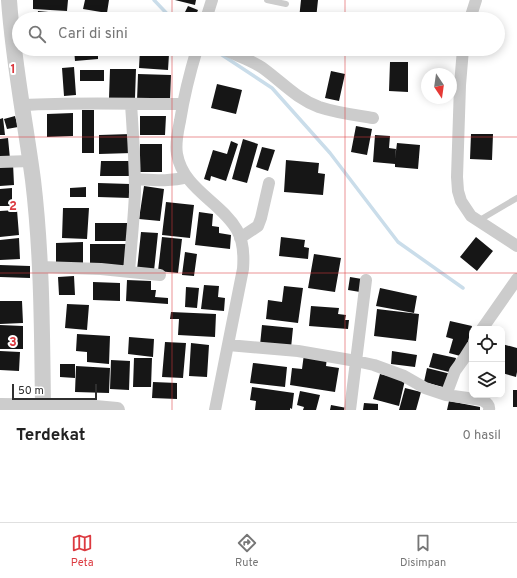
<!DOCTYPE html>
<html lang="id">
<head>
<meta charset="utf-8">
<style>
  :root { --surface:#fff; --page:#f2f2f2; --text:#222; --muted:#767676; --line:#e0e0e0; --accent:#dc3a40 }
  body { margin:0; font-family:Overpass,sans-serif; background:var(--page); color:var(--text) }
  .controls { position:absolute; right:12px; bottom:12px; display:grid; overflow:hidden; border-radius:8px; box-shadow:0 2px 10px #0003 }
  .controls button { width:36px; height:36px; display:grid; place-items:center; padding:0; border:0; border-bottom:1px solid var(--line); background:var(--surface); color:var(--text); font:20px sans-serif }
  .compass { position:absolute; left:421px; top:68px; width:36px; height:36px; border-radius:50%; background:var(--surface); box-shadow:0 2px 10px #0003; rotate:167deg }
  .scale { position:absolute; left:12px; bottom:10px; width:85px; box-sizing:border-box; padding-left:4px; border:2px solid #2f2f2f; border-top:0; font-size:11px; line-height:14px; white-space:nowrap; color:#2f2f2f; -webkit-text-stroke:3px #fff; paint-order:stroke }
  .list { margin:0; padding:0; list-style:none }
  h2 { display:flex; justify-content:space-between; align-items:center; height:52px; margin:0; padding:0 16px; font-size:17px }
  h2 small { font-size:13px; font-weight:400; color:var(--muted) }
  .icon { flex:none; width:22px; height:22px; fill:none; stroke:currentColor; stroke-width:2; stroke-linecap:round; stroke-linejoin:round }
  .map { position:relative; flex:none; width:517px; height:410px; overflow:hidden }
  .search { position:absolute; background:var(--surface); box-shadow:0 2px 10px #0003; left:12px; right:12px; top:12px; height:44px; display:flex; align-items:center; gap:10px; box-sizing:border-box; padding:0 14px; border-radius:22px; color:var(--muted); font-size:15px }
  .sheet { height:112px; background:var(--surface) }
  nav { display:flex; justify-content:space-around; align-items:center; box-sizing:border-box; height:56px; border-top:1px solid var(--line); background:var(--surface); font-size:11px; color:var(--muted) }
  nav a { display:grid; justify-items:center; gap:2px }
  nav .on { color:var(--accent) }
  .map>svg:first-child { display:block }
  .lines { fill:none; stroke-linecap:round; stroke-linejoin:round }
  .stream { stroke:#caddea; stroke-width:3.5 }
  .building { fill:#161616 }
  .service { stroke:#ccc; stroke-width:6 }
  .minor { stroke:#ccc; stroke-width:12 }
  .tertiary { stroke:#ccc; stroke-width:16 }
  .grid { fill:none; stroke:#dc3a40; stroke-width:1; stroke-opacity:0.55 }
  .grid-label { font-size:13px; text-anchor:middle; font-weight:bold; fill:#dc3a40; stroke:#fff; stroke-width:4; stroke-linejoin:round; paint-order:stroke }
</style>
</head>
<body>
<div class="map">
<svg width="517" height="410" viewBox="0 0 517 410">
  <rect width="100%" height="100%" fill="#fff"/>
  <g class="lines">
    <path class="stream" d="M154,0l18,19
      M213,49l59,39 58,65 68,89 65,46"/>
  </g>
  <path class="building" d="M33,0h35l-1,11 -34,-2z
    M85,0h24l-2,13 -24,-4z
    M175,0h21l-1,5z
    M301,0h17l-2,19h-17z
    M188,6l10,4 -3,7 -10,-5z
    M38,11l31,3v5h-32z
    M74,49h24v10l-23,2z
    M140,49h18l-1,5h12l-1,16 -29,-2z
    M265,49h31l-1,5 -31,-3z
    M390,62h18v30l-19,-1z
    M74,67l2,28 -12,1 -2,-28z
    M110,69h26l-1,29h-26z
    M80,70h24v11h-24z
    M331,71l14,3 -6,27 -14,-3z
    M138,74l33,1 -1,26h-33z
    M217,84l25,6 -6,24 -25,-6z
    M82,110h12v43h-12z
    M73,113v23l-26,1v-23z
    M15,116l3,11 -11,2 -3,-10z
    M140,116h26l-1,19h-25z
    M3,118l2,17h-5v-16z
    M356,126l16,3 -5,26 -16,-3z
    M131,134l1,19 -33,1v-19z
    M471,134h22l-1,26 -22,-1z
    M375,135l15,1 -1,12 7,1 -1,10 2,-16 23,2 -2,24 -23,-2v-3l-22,-2z
    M8,138l2,21 -10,1v-21z
    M243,139l15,5 -11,39 -15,-4z
    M231,141l7,3 -12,37 -15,-5 -1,5 -6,-2 9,-29 14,4z
    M140,144h22v28h-23z
    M262,147l13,3 -7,21 -12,-4z
    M286,160l33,3 -1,10 7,1 -2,21 -39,-3z
    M101,161h32v15h-33z
    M13,163l1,22 -14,1v-22z
    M98,183l32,1v14l-32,-1z
    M144,186l20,3 -4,32 -21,-2z
    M86,187v10h-16v-9z
    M12,188v18h-12v-17z
    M166,202l28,3 -4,33 -28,-3z
    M63,208h26l-2,31 -25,-1z
    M17,210l2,25 -19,2v-26z
    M199,212l14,2 -1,12 7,1v6l12,2 -1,14 -35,-4z
    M95,223h32v18h-32z
    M141,232l17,1 -4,38 -17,-1z
    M162,237l20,2 -4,34 -20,-2z
    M281,237l24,3 -1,7 5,1 -1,11 -29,-3z
    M476,237l17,14 -16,20 -17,-14z
    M19,238l1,21 -20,1v-20z
    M83,242v22h-27v-21z
    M90,244h38l-1,23 -37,-1z
    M185,252l12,2 -3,22 -12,-1z
    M314,254l27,4 -6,34 -27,-4z
    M0,265l30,1v12l-30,-1z
    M74,276l1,19h-16l-1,-18z
    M350,277l12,2 -2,13 -12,-2z
    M127,280l24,1v9h5l-1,7 13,1v6l-42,-3z
    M93,282l27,1v18l-27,-1z
    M204,285l15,1 -1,11 7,1 -1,13 -23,-2z
    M284,286l19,2 -5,35 -32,-4 2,-19 14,2z
    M186,287l13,1 -2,20 -12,-1z
    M380,288l37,8 -3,17 -38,-7z
    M0,301h22l1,22 -23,1z
    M67,304l22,1 -2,25 -22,-2z
    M311,306l28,2 -1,6 8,1 -1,5h4l-1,9 -39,-3z
    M377,309l42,5 -3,27 -42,-5z
    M171,312l45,2 -1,23 -37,-2 1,-16h-9z
    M450,321l22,5 -8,31 -15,-4 4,-14 -7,-2z
    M0,325l23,1v23h-23z
    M262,325l31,3 -2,20 -31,-3z
    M77,334l33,2 -1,28 -22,-2v-10l-11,-1z
    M129,337l25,2 -1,18 -25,-3z
    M165,342l21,1 -3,35 -21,-1z
    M191,343l18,2 -2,32 -18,-1z
    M502,344l15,4v24l-1,5 -14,-4z
    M0,351l20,1 -1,19 -19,-1z
    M392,351l25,4 -2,12 -24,-3z
    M433,353l23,5 -3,15 -24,-6z
    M304,354l23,3 -1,9 13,2 -4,24 -45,-7 2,-17 10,1z
    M134,358h18l-1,29h-18z
    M111,360l19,1 -1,29 -19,-1z
    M253,363l34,4 -2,20 -35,-4z
    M60,364h15v14l-15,-1z
    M76,366l34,2 -1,25 -34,-1z
    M427,368l24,6 -4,14 -23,-6z
    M380,374l25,6 -6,26 -26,-7z
    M153,382l24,1v16l-25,-1z
    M252,387l42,6 -2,16 -2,-1v2h-35l1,-9 -6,-1z
    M405,388l16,4 -5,18h-17z
    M513,390h4v17h-4z
    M300,391l20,4 -4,15h-13l1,-3 -7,-2z
    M449,401l31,6v3h-33z
    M364,403l14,1v6h-15z
    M331,405l21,4v1h-22z"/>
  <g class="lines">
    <path class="service" d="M267,0l19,4
      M478,221l39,-23"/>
    <path class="minor" d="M206,19l6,-19
      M470,19l6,-19
      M197,49c-7,23 -13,47 -17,72 -2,10 -5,22 -3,33 6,35 44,48 60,76 7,12 7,26 6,39l-28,141
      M223,49c14,7 29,11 41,20 19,14 33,30 55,38 18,6 36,8 54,11
      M463,49l-3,36 -3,92 1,14 3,10 10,15 46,30
      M23,105c53,-3 106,-1 159,-1
      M0,162l30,-1
      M135,179c18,1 35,3 52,-2
      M240,238l18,-12 3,-8 8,-35
      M40,267l61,2 59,6
      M129,272c2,-27 5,-53 6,-80 0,-29 -2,-59 -4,-88
      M482,329l35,-50
      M228,345l70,6 58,10 18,4 30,11 21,12 21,7 9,-24 10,-14 7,-11
      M446,395l36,5c5,3 8,5 7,10
      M350,410l16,-130"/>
    <path class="tertiary" d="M9,0c4,60 16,120 24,180 9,75 9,151 10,227
      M0,406l84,1 33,3"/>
  </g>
  <path class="grid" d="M172,0v19M345,0v19M172,49v361M345,49v361M0,137h517M0,273h517"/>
  <g class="grid-label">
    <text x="13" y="73">1</text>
    <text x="13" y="210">2</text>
    <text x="13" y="346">3</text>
  </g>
</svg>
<div class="controls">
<button><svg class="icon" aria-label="locate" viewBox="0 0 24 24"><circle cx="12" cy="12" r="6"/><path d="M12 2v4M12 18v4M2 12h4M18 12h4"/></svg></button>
<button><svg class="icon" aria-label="layers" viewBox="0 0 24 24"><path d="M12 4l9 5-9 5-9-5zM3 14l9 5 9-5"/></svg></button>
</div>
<svg class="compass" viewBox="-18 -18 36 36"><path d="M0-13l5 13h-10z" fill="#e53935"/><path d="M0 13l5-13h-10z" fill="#767676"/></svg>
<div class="scale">50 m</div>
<div class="search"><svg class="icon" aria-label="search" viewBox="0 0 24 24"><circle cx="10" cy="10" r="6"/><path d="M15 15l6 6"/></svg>Cari di sini</div>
</div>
<section class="sheet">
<h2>Terdekat<small>0 hasil</small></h2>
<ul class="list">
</ul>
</section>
<nav>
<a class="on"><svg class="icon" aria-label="map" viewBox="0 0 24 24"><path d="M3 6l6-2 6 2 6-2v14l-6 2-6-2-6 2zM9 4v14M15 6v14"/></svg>Peta</a>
<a><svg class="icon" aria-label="directions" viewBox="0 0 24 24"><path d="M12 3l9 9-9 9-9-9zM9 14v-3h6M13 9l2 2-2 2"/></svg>Rute</a>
<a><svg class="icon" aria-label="saved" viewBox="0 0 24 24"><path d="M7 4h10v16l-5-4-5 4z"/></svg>Disimpan</a>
</nav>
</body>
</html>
